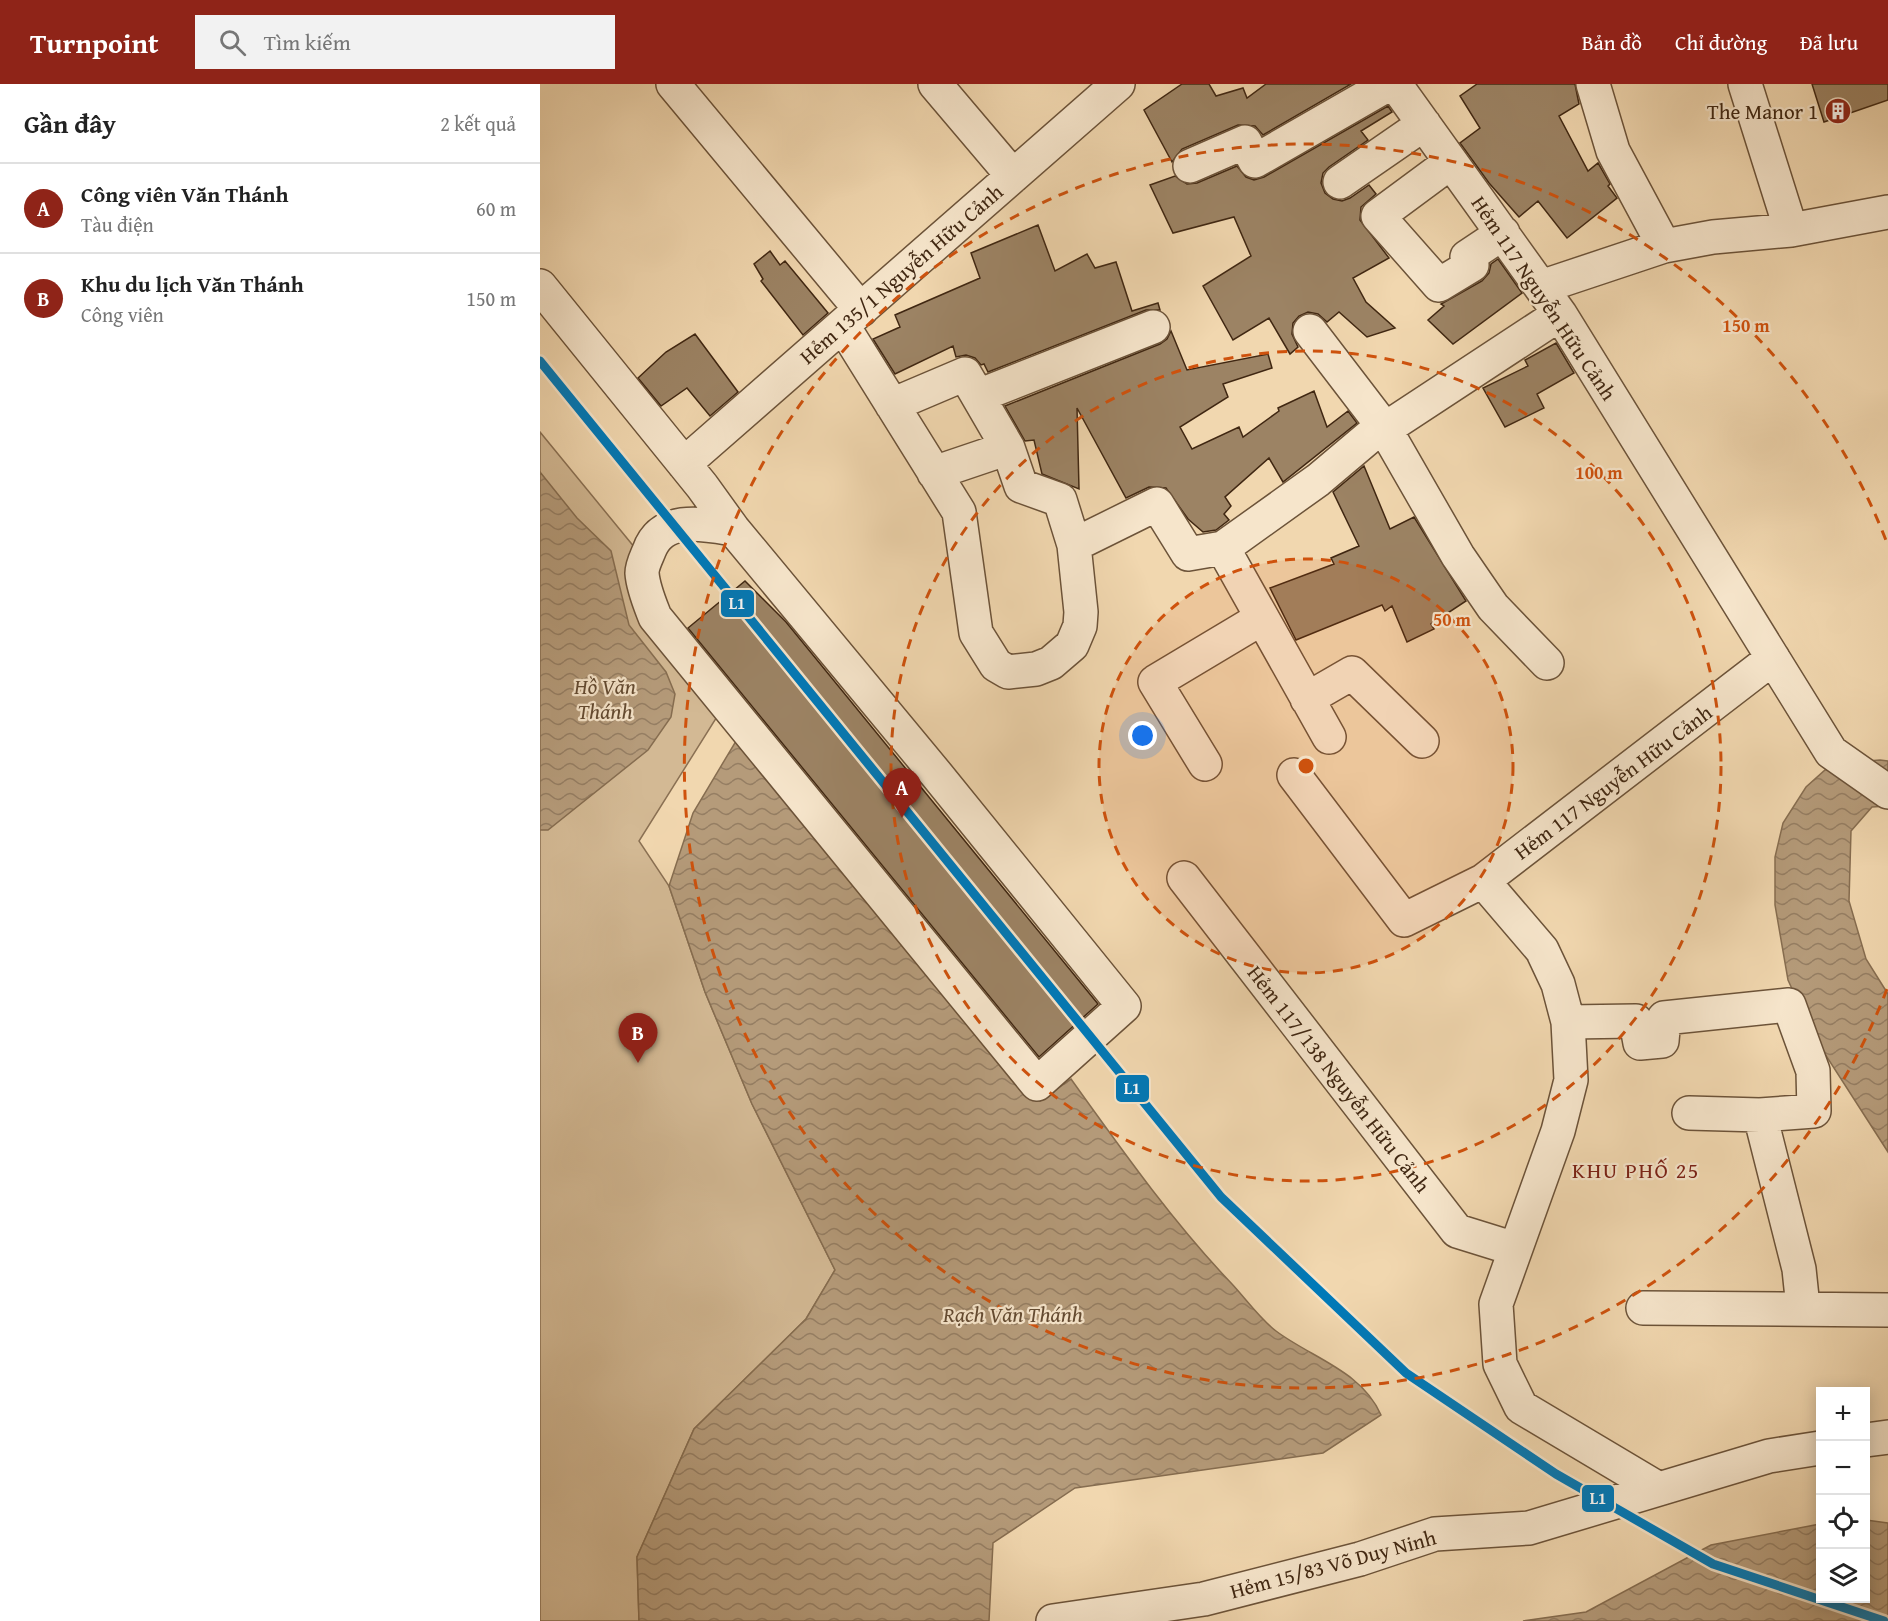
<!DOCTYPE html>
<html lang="vi">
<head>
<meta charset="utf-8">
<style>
  :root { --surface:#fff; --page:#f2f2f2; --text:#222; --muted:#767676; --line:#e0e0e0; --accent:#8f2418 }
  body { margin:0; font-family:"Gentium Book Plus",serif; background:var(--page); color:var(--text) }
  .controls { position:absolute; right:18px; bottom:18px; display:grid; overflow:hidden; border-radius:0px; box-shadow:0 3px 15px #0003 }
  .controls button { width:54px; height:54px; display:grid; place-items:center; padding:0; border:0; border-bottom:2px solid var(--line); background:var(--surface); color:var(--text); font:30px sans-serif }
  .you { position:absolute; left:603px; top:652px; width:21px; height:21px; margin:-15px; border:4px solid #fff; border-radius:50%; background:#1a73e8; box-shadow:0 0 0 9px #1a73e833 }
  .badge { display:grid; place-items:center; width:39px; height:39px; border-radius:50%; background:var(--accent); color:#fff; font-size:20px; font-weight:700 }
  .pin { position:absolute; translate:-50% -50px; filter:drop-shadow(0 2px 3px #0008) }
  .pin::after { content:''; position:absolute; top:32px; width:21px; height:18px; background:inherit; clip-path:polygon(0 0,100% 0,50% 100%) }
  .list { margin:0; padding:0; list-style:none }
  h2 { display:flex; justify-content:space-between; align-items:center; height:78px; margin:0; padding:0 24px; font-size:26px }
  h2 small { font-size:20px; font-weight:400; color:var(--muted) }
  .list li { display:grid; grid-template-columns:39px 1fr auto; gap:18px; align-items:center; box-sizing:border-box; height:90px; padding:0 24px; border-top:2px solid var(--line) }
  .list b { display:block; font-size:22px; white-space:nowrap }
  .list p { margin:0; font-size:20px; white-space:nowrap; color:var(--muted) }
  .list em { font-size:20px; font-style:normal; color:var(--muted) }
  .icon { flex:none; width:33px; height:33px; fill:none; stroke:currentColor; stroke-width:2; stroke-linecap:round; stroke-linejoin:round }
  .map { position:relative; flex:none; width:1348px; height:1537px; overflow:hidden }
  header { display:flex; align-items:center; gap:36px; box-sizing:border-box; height:84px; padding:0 30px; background:var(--accent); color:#fff }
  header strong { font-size:28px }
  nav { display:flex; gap:33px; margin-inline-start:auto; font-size:21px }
  .search { width:420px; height:54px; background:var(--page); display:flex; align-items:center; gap:15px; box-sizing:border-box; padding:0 21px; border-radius:0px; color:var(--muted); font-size:22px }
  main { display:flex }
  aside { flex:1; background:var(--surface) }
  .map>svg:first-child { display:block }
  .park { fill:#d3b994; stroke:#8a7053; stroke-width:1.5 }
  .water { fill:url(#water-waves); stroke:#866d50; stroke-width:1.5 }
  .building { fill:#9c8364; stroke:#402712; stroke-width:1.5 }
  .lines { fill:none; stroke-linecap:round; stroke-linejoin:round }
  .minor-casing { stroke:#6c5339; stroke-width:36 }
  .minor { stroke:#f6e5cb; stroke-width:33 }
  .metro-1-casing { stroke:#f6e5cb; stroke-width:14 }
  .metro-1 { stroke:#0079b8; stroke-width:9 }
  .ring { fill:none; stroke:#cf520d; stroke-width:3; stroke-dasharray:10 8 }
  .labels { text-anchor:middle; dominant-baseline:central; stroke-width:4.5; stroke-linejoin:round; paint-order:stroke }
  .poi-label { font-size:21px; fill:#402712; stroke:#f6e5cb; text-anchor:end }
  .street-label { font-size:21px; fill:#402712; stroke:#f6e5cb }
  .water-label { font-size:22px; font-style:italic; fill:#634a31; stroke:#f6e5cb }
  .neighbourhood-label { font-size:22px; letter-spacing:1.5px; fill:#7a1f14; stroke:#f6e5cb }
  .centre { fill:#cf520d; stroke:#f6e5cb; stroke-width:3 }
  .ring-label { font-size:18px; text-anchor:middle; font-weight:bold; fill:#cf520d; stroke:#f6e5cb; stroke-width:4.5; stroke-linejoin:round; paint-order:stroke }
  .line-badge { stroke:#f6e5cb; stroke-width:2 }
  .badge-label { font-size:16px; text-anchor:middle; font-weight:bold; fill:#fff }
</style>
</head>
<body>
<header>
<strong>Turnpoint</strong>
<div class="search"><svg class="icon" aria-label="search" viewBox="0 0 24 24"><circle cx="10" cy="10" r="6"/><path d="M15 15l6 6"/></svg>Tìm kiếm</div>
<nav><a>Bản đồ</a><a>Chỉ đường</a><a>Đã lưu</a></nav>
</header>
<main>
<aside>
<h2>Gần đây<small>2 kết quả</small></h2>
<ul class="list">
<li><span class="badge">A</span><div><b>Công viên Văn Thánh</b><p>Tàu điện</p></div><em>60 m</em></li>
<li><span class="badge">B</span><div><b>Khu du lịch Văn Thánh</b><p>Công viên</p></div><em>150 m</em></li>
</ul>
</aside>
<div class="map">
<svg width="1348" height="1537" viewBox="0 0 1348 1537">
  <defs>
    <pattern id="water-waves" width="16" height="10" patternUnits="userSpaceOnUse" patternTransform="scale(1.5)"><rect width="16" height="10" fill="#b59b7a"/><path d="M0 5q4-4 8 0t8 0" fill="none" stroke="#957e63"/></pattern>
  </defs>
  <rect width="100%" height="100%" fill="#f1d7af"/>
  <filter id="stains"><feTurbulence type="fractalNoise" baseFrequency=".00333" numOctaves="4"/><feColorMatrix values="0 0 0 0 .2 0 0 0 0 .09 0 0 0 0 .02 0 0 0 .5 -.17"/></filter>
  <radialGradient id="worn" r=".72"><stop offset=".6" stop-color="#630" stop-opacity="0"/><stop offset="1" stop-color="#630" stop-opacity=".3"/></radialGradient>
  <path class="park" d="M0,348l95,116 85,164 -81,129 30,45 36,106 47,112 83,166 -29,49 -112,110 -57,128 2,64h-99z"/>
  <path class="water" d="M0,388l37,46 34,33 18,74 37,47 9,22 -4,23 -23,33 -100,80h-8z
    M199,652l75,98 226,267 31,-22c51,71 101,142 161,205 14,15 28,35 44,47 36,27 86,40 105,84l-58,38 -248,35 -82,55 -4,78h-350l-2,-64 57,-128 112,-110 29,-49 -83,-166 -47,-112 -36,-106 24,-73z
    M1340,676l8,1v45l-16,1 -21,24 -2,70 17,58 22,35v158l-74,-115 -26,-57 -13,-75v-48l8,-34 23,-36 19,-17 30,-8z
    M1326,1436l22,3v98h-365l63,-9 125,-67 109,-21v74h46z"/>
  <path class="building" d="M642,0h27l7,12 27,-8 4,10 19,-14h85l-88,51 -8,-9 -17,-1 -56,24 -10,13 -28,-52z
    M937,0h98l4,20 -20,12 29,55 10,-8 12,21 -2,2 9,12 -50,40 -29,-37 -19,16 -30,-34 -29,-40 20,-15 -20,-32z
    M1272,0h76v16l-64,22z
    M848,22l4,6 -31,19 7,9 -39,27 -6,6 -2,10 4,10 8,6 9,2 8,-3 19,-13 7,9 -15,13 -1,13 29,38 -36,20 13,24 29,26 -28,9 -28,-25 -12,10 -9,-8 -10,-2 -9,4 -6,7 -1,11 6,13 -8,7 -21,-36 -36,22 -30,-54 48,-30 -17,-39 -61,16 -23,-48 25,-9 12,8 10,-1 40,-17 9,11 8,3 10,-3z
    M498,141l17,46 32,-17 8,14 21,-6 16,49 26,-8 2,7h-14l-158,62 -4,-8 -3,1 -6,-7 -9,-3 -10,2 -3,-11 -58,28 -22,-35 27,-12 -5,-12 85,-37 -9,-25z
    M230,167l10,14 5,-4 43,52 -25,22 -42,-54 2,-2 -9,-15z
    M958,175l24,34 -69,51 -25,-24 16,-14 -3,-2 41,-23 7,-8 2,-9z
    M631,247l16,39 81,-16 4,14 -49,16 5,13 -48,30 12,22 47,-22 4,10 36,-26 -1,-3 36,-17 13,36 21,-16 9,12 -74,59 -14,-24 -44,39 6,9 -7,8 5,6 -13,10 -13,2 -15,-13 -22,-31 -17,-1 -23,11 -49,-90 2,81 -37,-15 -8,-34 -9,1 -20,-35 155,-62 7,-5z
    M155,250l43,58 -28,24 -23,-28 -26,18 -23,-28 28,-26z
    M1016,259l18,30 -37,21 7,14 -39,19 -22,-39 45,-22 -3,-6z
    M824,382l26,63 24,-12 52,84 -35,23 3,5 -27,13 -15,-36 -7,5 -3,-6 -86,35 -26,-52 64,-24 -3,-6 28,-12 -26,-54z
    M205,497l41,41 312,382 -59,53 -351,-429z"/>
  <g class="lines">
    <defs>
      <path id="minor" d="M133,0l188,226
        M395,0l78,92
        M855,0l165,230 271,438 57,40
        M1053,0l20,67 51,95
        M1205,0l46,146
        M911,78l-73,54 61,69 33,-20 -5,-8 36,-24
        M650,82l55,-24 10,19 134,-77
        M800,98l84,-58
        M0,202l162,200 31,43 204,246 187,231 -87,78 -382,-467c-5,-13 -12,-29 -13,-44 0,-7 4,-15 7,-22 13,-36 54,-27 84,-22
        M1001,203l123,-41 49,-9 78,-7 97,-18
        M303,242l116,186 17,121 20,32 12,7 28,-3 15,-6 21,-18 8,-19 1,-14 -7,-67
        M770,247l75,98 73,127 35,51 54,56
        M438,312l175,-69
        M352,321l73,-31 43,74
        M144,380l434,-380
        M394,389l74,-25 13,38 39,14 14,45 83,-41 31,50 35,-6 95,-68 51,-43 16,-8 175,-115
        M683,464l106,189
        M767,615l45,-26 70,68
        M665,680l-50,-82 107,-64
        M754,691l110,145 79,-39 290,-223
        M644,794l273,353 58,18
        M943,797l59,69 16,34 10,38 3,58 -13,51 -62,173 4,60 21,43 136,81
        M1028,938l68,-1 4,22 22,-2 2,-23 125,-13 24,66 1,40 -54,4 -71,-2
        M1220,1031l39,154 4,38
        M1103,1224l245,2
        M1326,1356l22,-3
        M513,1537l151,-22 156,-40 75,-25 94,-6 240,-72 51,-8"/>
    </defs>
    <use href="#minor" class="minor-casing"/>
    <use href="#minor" class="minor"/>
    <defs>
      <path id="metro-1" d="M0,277l681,836 185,176 150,101 157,90 171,57"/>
    </defs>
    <use href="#metro-1" class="metro-1-casing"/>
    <use href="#metro-1" class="metro-1"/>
  </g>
  <circle cx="766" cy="682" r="207" fill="#cf520d" fill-opacity=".12"/>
  <g class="ring">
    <circle cx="766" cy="682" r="207"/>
    <circle cx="766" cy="682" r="415"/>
    <path d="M1347 905A622 622 0 1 1 1347 459"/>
  </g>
  <defs>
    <symbol id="building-disc" viewBox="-11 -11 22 22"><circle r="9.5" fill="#8f2418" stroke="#f6e5cb"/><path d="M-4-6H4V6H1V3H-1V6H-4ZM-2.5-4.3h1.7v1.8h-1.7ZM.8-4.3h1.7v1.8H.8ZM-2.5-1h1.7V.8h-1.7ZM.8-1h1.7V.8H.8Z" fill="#fff"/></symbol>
  </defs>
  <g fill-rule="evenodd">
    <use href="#building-disc" x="1283" y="12" width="30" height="30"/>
  </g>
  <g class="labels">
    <g class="poi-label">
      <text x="1278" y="27">The Manor 1</text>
    </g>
    <g class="street-label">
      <text transform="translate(361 190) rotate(-41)">Hẻm 135/1 Nguyễn Hữu Cảnh</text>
      <text transform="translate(1004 214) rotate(56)">Hẻm 117 Nguyễn Hữu Cảnh</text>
      <text transform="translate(1073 698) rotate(-37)">Hẻm 117 Nguyễn Hữu Cảnh</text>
      <text transform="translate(799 995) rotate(52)">Hẻm 117/138 Nguyễn Hữu Cảnh</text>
      <text transform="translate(793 1480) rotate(-15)">Hẻm 15/83 Võ Duy Ninh</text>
    </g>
    <g class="water-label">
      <text x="65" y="602">Hồ Văn<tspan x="65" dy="25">Thánh</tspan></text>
      <text x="473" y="1230">Rạch Văn Thánh</text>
    </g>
    <g class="neighbourhood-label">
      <text x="1096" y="1086">KHU PHỐ 25</text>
    </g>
  </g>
  <circle cx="766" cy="682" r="9" class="centre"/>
  <g class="ring-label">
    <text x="1206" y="248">150 m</text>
    <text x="1059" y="395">100 m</text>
    <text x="912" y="542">50 m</text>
  </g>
  <g class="line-badge">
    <rect x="180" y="505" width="35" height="29" rx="6" fill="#0079b8"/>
    <rect x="575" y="990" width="35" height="29" rx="6" fill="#0079b8"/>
    <rect x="1041" y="1400" width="34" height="29" rx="6" fill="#0079b8"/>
  </g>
  <g class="badge-label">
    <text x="197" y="525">L1</text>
    <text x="592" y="1010">L1</text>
    <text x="1058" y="1420">L1</text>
  </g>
  <rect width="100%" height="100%" filter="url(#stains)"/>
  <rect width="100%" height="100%" fill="url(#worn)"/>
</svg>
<div class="controls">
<button>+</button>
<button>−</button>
<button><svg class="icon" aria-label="locate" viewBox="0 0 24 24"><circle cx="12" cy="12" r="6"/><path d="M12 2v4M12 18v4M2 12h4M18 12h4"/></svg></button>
<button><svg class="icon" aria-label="layers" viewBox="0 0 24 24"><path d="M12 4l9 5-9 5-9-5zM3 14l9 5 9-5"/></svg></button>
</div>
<div class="you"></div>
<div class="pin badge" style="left:362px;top:734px">A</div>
<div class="pin badge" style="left:98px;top:979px">B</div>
</div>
</main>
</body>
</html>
